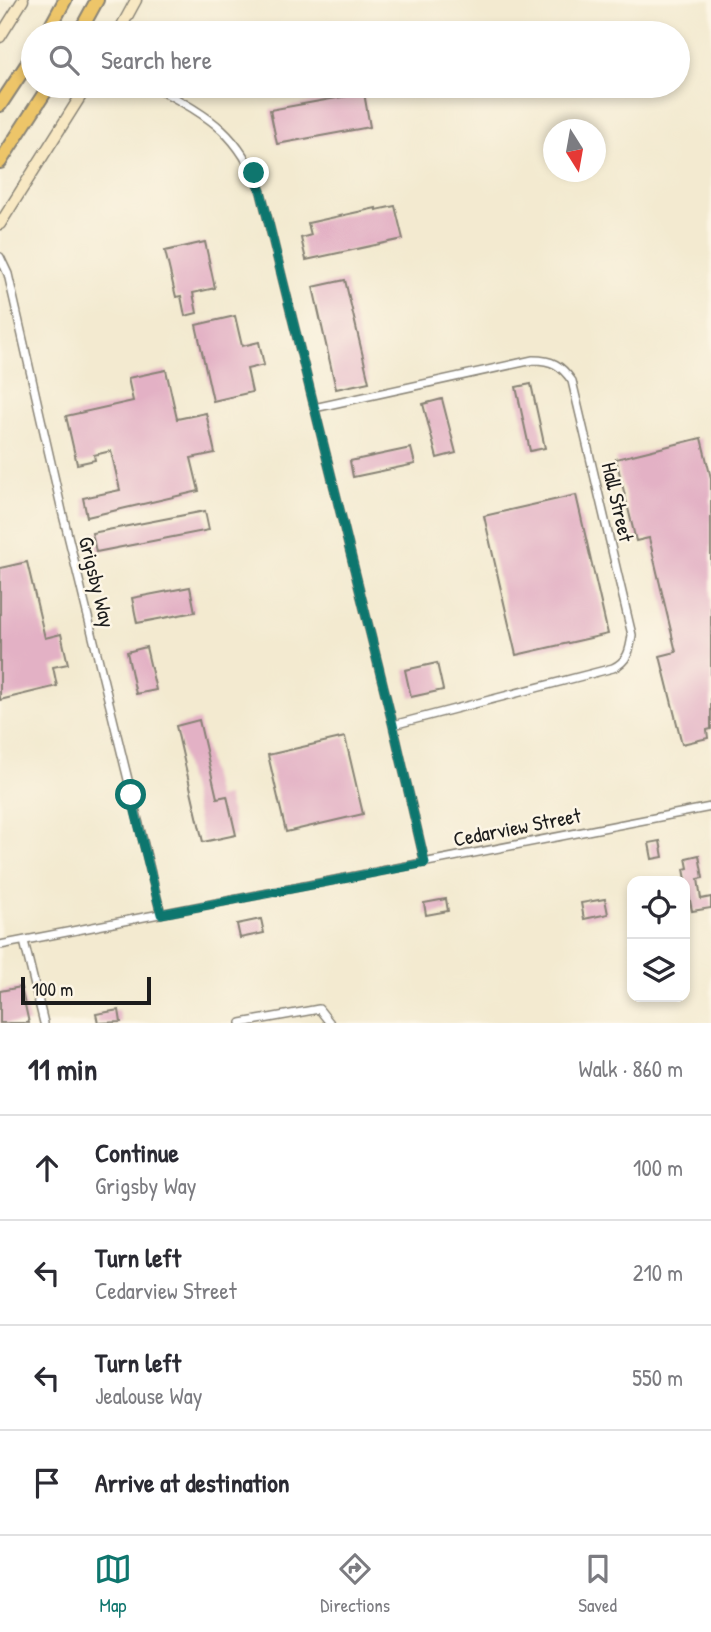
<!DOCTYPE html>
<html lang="en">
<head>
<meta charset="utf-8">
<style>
  :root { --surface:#fff; --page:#f7f7f7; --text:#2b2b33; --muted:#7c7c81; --line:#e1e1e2; --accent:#0f766e }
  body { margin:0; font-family:"Patrick Hand",sans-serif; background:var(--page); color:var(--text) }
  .controls { position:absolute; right:21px; bottom:21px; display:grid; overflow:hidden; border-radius:14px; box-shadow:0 4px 10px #0003 }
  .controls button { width:63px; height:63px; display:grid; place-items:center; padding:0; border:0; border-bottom:2px solid var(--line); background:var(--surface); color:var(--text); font:35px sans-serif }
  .compass { position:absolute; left:543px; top:119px; width:63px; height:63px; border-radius:50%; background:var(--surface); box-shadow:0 4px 10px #0003; rotate:169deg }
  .scale { position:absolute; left:21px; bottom:18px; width:130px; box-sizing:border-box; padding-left:7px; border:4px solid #1c1c1c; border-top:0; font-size:19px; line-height:24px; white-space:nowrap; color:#1c1c1c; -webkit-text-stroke:5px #fcf5e5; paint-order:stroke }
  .stop { position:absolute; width:21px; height:21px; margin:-16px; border:5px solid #0f766e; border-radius:50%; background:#fff }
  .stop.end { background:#0f766e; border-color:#fff; box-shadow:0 2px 7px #0008 }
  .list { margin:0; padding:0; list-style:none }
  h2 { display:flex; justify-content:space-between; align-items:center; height:91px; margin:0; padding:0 28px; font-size:30px }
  h2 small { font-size:23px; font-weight:400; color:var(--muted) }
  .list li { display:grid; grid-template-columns:46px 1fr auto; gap:21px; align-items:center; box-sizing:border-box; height:105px; padding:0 28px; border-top:2px solid var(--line) }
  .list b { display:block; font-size:26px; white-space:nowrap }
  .list p { margin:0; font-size:23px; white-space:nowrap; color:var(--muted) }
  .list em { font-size:23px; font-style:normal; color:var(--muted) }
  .icon { flex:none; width:38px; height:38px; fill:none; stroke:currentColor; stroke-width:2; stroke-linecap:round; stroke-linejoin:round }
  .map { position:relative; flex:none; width:711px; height:1023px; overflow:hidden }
  .search { position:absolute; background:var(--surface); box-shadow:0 4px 10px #0003; left:21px; right:21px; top:21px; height:77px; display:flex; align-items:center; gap:18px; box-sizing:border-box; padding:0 24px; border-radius:38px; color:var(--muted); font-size:26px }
  .sheet { height:511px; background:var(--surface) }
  nav { display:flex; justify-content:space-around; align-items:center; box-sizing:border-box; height:98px; border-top:2px solid var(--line); background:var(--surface); font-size:19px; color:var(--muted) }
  nav a { display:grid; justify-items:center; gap:4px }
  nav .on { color:var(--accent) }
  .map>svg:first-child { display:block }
  .building { fill:#e3b1c5 }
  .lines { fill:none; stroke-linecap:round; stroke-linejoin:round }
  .minor-casing { stroke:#888376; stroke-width:10 }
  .secondary-casing { stroke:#888376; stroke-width:13 }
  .motorway-casing { stroke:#888376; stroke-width:16 }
  .minor { stroke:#fff; stroke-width:7 }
  .secondary { stroke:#f8e8c3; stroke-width:10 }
  .motorway { stroke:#edc569; stroke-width:12 }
  .route { stroke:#0f766e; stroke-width:9 }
  .labels { text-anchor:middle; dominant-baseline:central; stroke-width:5; stroke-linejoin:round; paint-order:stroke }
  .street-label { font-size:21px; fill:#1c1c1c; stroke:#fcf5e5 }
</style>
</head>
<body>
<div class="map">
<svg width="711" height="1023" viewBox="0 0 711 1023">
  <rect width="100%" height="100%" fill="#fcf5e5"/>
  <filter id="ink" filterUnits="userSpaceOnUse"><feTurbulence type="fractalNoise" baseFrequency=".0143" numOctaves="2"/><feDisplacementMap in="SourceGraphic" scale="14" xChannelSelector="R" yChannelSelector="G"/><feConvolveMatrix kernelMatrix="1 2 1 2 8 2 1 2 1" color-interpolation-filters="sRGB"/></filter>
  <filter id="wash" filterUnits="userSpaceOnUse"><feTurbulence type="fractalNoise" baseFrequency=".00686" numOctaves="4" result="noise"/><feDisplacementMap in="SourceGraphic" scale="28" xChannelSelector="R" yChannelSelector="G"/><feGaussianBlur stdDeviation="1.57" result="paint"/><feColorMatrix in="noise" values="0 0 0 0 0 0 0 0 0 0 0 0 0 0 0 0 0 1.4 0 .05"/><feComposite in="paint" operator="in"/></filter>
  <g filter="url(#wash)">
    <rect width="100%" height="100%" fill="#f3ead0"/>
    <g id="blocks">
      <path class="building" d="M364,93l6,34 -93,17 -7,-34z
        M395,206l8,33 -97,21 -5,-22 10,-3 -3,-12 68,-15v2z
        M205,242l10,46 -22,5 4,20 -12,3 -4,-20 -5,1 -11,-46z
        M345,280l24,102 -33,7 -23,-102z
        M235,316l7,30 17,-4 5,23 -17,4 5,23 -39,9 -17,-76z
        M166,370l11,49 29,-6 9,40 -24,5 8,33 -112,26 -4,-19 37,-8 -9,-39 -17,4 1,5 -18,4 -11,-48 67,-15 -5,-23z
        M531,384l14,64 -15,3 -14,-64z
        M442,399l14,54 -19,5 -14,-54z
        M701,438l10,40v251l-4,1 1,8 -26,6 -22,-88 16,-4 -27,-114 -13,3 -20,-82z
        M411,448l4,16 -62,13 -3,-16z
        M576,495l32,139 -92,21 -32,-139z
        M205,511l4,19 -113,22 -4,-19z
        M27,562l18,76 16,-4 7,30 -15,3 4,19 -57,14v-132z
        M190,587l5,25 -58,11 -5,-25z
        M146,647l10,43 -20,4 -9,-42z
        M437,663l6,27 -32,7 -6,-27z
        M199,720l18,78 10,-2 9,39 -33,7 -27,-116z
        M345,737l18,77 -77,18 -18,-77z
        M660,841l3,16 -11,2 -3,-16z
        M699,855l4,23 -5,1 3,20 10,-2v11l-19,3 -8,-42 4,-1 -2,-10z
        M446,899l2,12 -22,4 -2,-12z
        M605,899l3,15 -24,5 -3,-16z
        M261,919l3,14 -24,5 -3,-14z
        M21,987l8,36h-29v-32z
        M119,1010l2,12 -23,1 -2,-9z"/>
    </g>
  </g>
  <g filter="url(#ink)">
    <use href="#blocks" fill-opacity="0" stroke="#888376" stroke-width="2"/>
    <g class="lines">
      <defs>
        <path id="minor" d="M153,86c54,30 85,44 108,106l132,533 32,138
          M0,257l8,17 54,237 99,403
          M314,408l219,-48c19,0 28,5 39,21l60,254c-2,15 -4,26 -19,33l-220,57
          M24,941l20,82
          M0,945l711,-138
          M241,1023l78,-14 11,14"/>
        <path id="secondary" d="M118,33l18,-33
          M0,37l23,-37
          M0,224l87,-138"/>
        <path id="motorway" d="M47,33l18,-33
          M79,33l18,-33
          M0,105l33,-50
          M0,162l49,-76"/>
      </defs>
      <use href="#minor" class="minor-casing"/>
      <use href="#secondary" class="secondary-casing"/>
      <use href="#motorway" class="motorway-casing"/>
      <use href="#minor" class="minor"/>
      <use href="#secondary" class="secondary"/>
      <use href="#motorway" class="motorway"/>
    </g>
  </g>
  <g class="lines" filter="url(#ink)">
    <path class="route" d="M131,795l30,119 264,-51 -32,-138 -132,-533 -7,-19"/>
  </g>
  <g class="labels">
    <g class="street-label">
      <text transform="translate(618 502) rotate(77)">Hall Street</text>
      <text transform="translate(97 582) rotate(76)">Grigsby Way</text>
      <text transform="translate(517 827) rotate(-11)">Cedarview Street</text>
    </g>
  </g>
</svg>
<div class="controls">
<button><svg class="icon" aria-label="locate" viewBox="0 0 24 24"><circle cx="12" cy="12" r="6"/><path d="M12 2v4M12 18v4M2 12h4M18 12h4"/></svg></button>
<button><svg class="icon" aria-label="layers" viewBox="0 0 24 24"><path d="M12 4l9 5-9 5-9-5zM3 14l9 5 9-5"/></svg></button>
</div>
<svg class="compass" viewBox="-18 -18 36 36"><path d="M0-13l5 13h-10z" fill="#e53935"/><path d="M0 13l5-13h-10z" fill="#7c7c81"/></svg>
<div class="scale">100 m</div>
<div class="stop" style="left:131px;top:795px"></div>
<div class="stop end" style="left:254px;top:173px"></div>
<div class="search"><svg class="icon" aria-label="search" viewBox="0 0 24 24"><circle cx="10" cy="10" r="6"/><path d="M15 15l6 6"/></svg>Search here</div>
</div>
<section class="sheet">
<h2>11 min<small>Walk · 860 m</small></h2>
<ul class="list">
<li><svg class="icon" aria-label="ahead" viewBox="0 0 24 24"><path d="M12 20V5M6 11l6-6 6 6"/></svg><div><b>Continue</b><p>Grigsby Way</p></div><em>100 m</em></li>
<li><svg class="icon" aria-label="left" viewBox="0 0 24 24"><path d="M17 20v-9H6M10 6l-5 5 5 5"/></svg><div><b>Turn left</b><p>Cedarview Street</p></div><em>210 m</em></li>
<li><svg class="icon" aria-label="left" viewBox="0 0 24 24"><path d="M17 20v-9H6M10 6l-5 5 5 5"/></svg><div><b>Turn left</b><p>Jealouse Way</p></div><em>550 m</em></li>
<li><svg class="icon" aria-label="arrive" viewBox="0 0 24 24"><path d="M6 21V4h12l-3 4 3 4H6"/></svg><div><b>Arrive at destination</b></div></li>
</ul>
</section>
<nav>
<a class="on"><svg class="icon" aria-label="map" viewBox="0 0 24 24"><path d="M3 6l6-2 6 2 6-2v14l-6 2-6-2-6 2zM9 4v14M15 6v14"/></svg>Map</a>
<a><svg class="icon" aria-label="directions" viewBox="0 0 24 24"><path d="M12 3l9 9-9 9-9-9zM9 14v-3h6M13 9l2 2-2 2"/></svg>Directions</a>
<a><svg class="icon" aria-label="saved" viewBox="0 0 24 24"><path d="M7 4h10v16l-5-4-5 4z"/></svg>Saved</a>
</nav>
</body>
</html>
